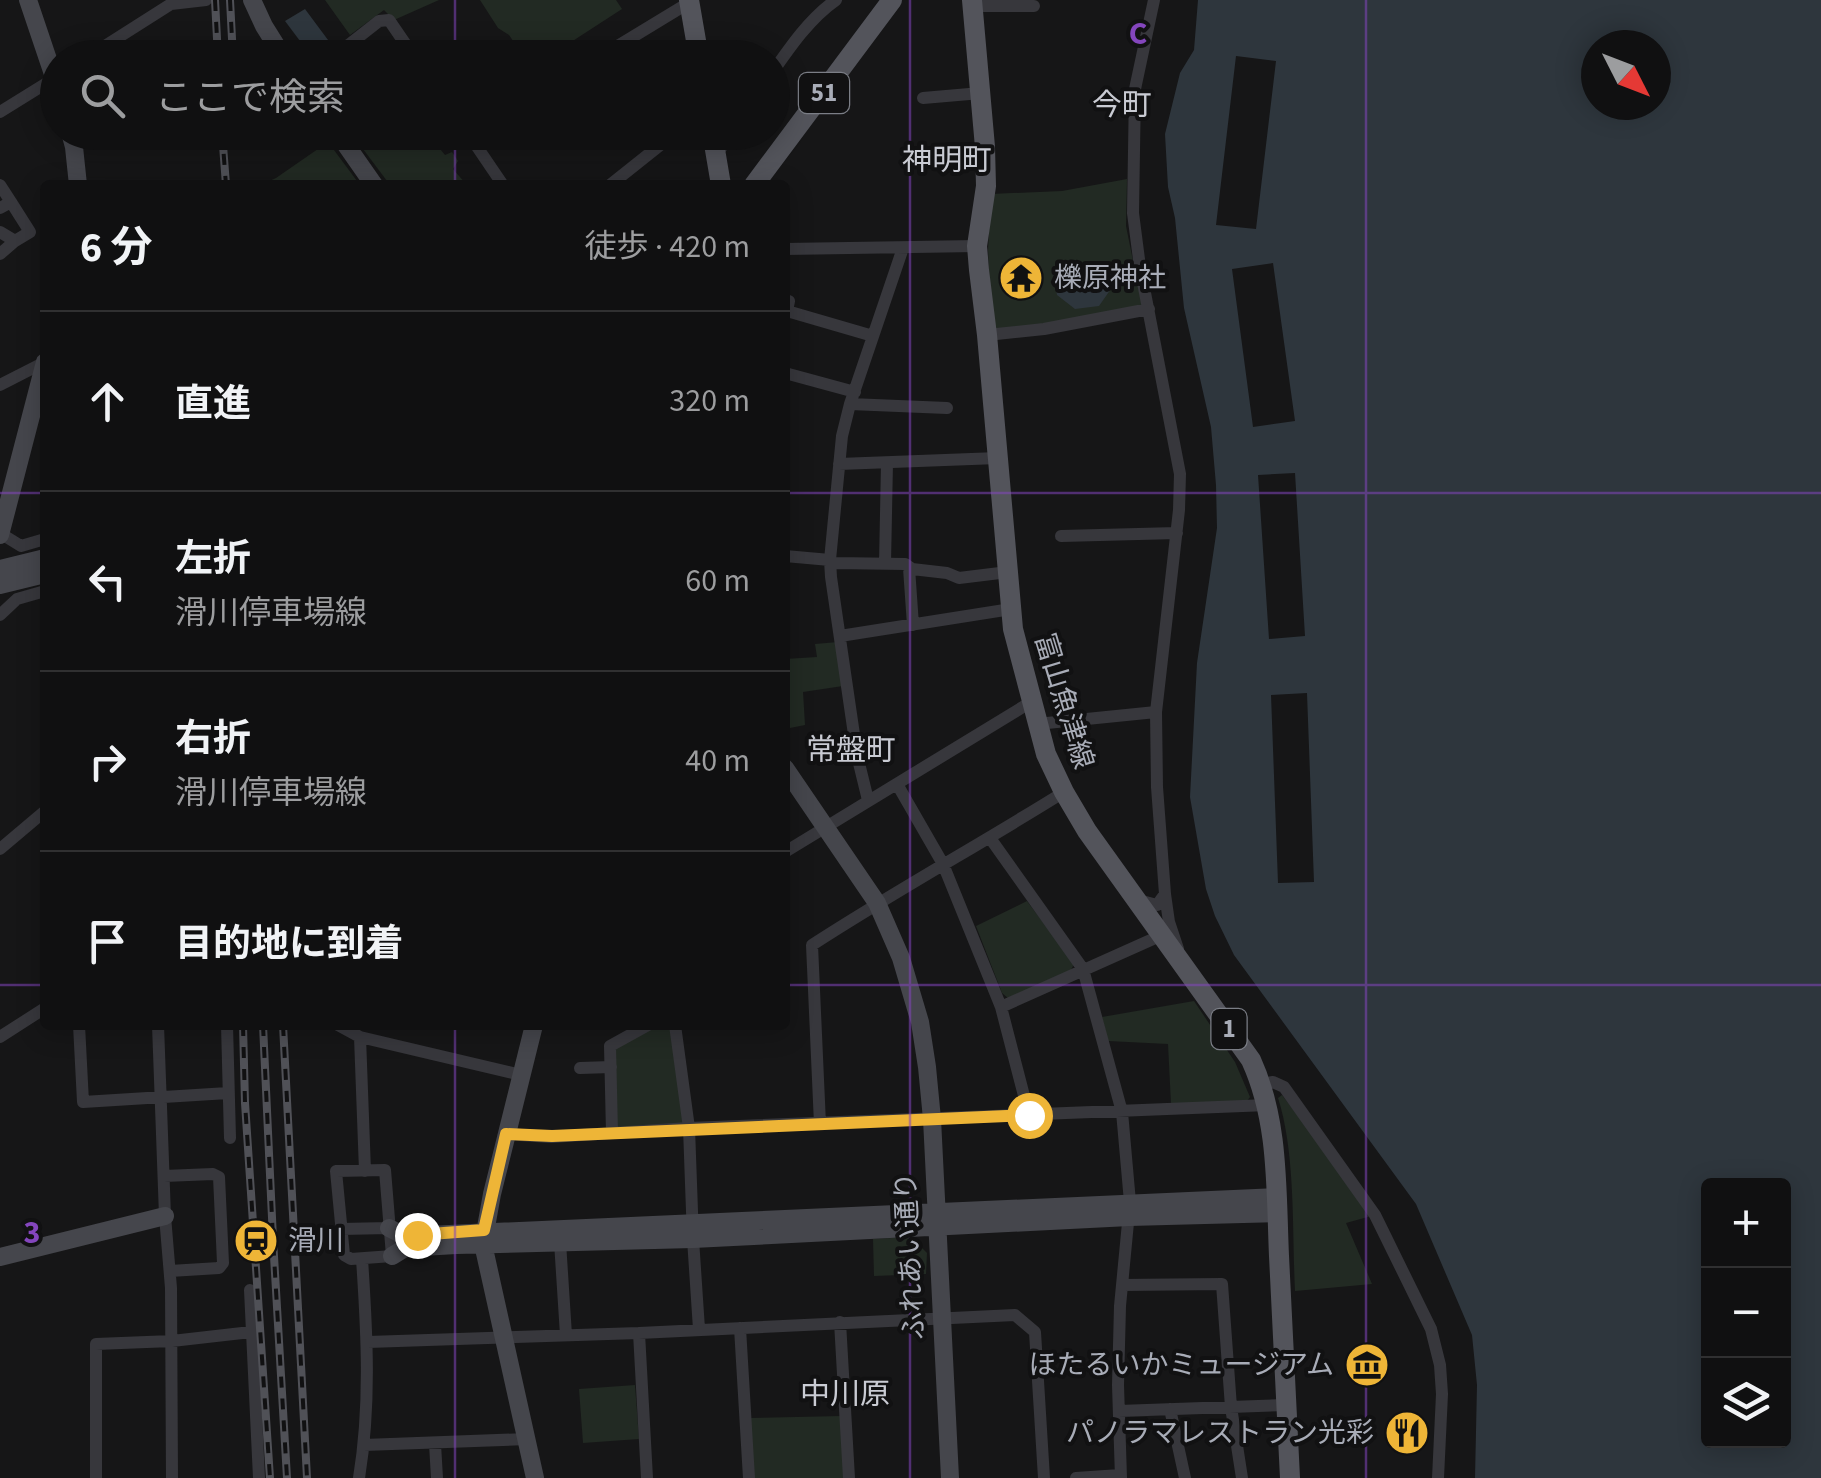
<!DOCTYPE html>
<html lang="ja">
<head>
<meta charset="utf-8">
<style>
  :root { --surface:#101011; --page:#19191a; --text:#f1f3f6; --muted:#9c9d9f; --line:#303031 }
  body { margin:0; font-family:"Source Sans 3","Noto Sans JP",sans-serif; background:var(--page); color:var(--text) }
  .controls { position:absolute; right:30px; bottom:30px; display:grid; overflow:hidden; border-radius:10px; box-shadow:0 5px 25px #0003 }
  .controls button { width:90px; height:90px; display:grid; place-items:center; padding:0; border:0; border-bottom:2px solid var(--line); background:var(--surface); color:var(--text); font:50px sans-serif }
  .compass { position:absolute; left:1581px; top:30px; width:90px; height:90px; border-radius:50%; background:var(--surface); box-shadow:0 5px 25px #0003; rotate:132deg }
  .stop { position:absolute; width:30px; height:30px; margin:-22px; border:8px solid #eeb537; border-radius:50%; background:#fff }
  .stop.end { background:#eeb537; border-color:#fff; box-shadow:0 2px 10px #0008 }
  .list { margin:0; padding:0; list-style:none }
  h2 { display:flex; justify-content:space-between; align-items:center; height:130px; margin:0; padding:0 40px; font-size:42px }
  h2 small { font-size:32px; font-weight:400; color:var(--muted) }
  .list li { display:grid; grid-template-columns:65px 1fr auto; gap:30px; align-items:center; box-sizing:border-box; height:180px; padding:0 40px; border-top:2px solid var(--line) }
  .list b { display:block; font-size:38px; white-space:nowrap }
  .list p { margin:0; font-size:32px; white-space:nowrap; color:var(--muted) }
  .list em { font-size:32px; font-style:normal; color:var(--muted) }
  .icon { flex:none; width:55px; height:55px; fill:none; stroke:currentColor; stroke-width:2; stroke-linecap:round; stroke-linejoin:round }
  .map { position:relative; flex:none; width:1821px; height:1478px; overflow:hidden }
  .search { position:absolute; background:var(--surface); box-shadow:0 5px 25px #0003; left:40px; top:40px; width:750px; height:110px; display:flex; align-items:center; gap:25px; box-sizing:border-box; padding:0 35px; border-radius:55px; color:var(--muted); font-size:38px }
  .panel { position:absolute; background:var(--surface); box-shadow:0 5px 25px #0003; left:40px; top:180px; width:750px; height:850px; border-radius:10px }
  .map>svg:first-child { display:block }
  .green { fill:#222a23 }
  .water { fill:#2e363d; fill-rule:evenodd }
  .pier { fill:#161617 }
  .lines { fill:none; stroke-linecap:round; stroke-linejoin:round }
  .street { stroke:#37373c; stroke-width:12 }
  .secondary { stroke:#45464c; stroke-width:18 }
  .primary { stroke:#53545b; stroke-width:20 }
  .rail-casing { stroke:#505157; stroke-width:8 }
  .rail { stroke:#111112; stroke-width:4; stroke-dasharray:11; stroke-linecap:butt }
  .route { stroke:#eeb537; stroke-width:12 }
  .grid { fill:none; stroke:#8446bd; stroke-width:2.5; stroke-opacity:0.55 }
  .labels { text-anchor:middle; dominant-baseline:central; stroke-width:8; stroke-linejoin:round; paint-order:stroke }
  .shield { fill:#111112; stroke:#7b7e86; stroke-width:2.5 }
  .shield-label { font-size:25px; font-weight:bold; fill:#a8acb7 }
  .poi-label { font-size:28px; fill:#a8acb7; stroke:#111112; text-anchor:start }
  .street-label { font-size:28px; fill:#a8acb7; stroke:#111112 }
  .neighbourhood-label { font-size:30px; fill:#c9cbd3; stroke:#111112 }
  .grid-label { font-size:32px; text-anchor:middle; font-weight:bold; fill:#8446bd; stroke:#111112; stroke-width:8; stroke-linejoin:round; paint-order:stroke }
</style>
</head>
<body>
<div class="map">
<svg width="1821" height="1478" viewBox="0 0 1821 1478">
  <rect width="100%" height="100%" fill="#161617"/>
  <path class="green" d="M325,0h114l-45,20 -10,-10 -34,25z
    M480,0h136l6,9 -74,48h-24l-15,-22 -11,-7z
    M351,133h54l3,3 7,-3 3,4 9,-4 18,22 7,-3 6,9 -5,8 13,15 -76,1z
    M328,142l32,43h-99l15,-7z
    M1127,179l-1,47 16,79 -100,20 -50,5 -4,-80 3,-56 71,-3z
    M838,642l5,44 -40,6 2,33 -20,4v-70l32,-2 -2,-13z
    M1027,901l47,63 -3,6 -63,28 -6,-5 -26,-67z
    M1194,1001l41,61 15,35 -3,4 -76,3 -3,-60 -60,-3 -6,-24z
    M649,1025h26l14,103 -74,5 -4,-85z
    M1282,1095l93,120 -29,8 26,61 -77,7c-3,-59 1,-137 -17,-193z
    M911,1237l16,16 -1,21 -52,2 -1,-37z
    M635,1385l4,54 -56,4 -4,-54z
    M842,1416l3,62h-93l-3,-60z"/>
  <path class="water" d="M1198,0h623v1478h-346l2,-93 -5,-50 -56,-131 -182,-249 -19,-39 -9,-27 -16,-92 7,-134 20,-135 -1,-43 -5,-58 -27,-119 -9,-90 -7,-31 -3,-53 15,-61 14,-23zM1596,45h60v60h-60zM1708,1186h76v254h-76z
    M305,9l26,35 -19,13 -27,-36z
    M1094,263l26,13 -21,30 -24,3 -18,-14 -5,-28z"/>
  <path class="pier" d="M1236,56l40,5 -20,168 -40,-4z
    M1273,263l22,158 -42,6 -21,-158z
    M1295,473l10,163 -36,3 -11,-164z
    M1307,693l7,189 -36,1 -7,-188z"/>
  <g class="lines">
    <path class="street" d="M1154,0l-19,89 -2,124 7,54 40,207 -1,36 -23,202 1,75 8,107
      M973,6h61
      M86,58l85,-54 35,-4
      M332,58l47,-37 10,-1 26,38
      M598,58l92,-56
      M772,73c18,-26 38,-55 64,-73
      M923,98l58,-5
      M0,112l58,-36
      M467,132l36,53
      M716,155l16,-23
      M0,185l11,17 -11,6
      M610,185l54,-43 48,-8
      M0,232l15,9 15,-9 -19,-30
      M785,249l192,-3
      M0,254l15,-13
      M785,300l4,1 -2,10 86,25
      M987,335l57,-6 105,-20
      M785,373l70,19
      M0,385l45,-23
      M850,404l97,4
      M839,464l159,-6
      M0,533l21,13 24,-7
      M1061,536l116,-3
      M785,556l45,4 4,3 71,1 7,5 35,4 12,5 49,-6
      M885,564l2,-101
      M909,568l4,57
      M0,615l17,-16 28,-8
      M840,636l171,-27
      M1037,724l119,-12
      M897,784l46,80 58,143 28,108
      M868,800l-11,-45 -26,-178 -1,-17 12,-124 8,-32 53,-156
      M990,838l93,131 39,143 8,90 -10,104 -2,79 3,93
      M0,849l45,-38
      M785,852l246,-150
      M1138,900l19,5 8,-11 4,28 9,27
      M1001,1007l161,-72
      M79,1025l4,77 145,-9
      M158,1025l7,191 6,72 1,190
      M227,1025l3,113
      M338,1025l22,12 161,38
      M675,1025l14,103 4,111 6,90
      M0,1037l45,-29
      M360,1037l5,134
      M580,1068l31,-1
      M1262,1084l11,-2 11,5 91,128 56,114 9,36 2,29 -4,84
      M820,1124l-8,-179c83,-54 169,-101 252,-153
      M612,1133l-2,-87 38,-21
      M506,1134l45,3 138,-9 579,-23
      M385,1170l7,86 -41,3 -7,-4 -8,-84z
      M164,1176l49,-2 6,3 4,86 -4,5 -49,3
      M341,1229l48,-1
      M560,1242l6,93
      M1122,1285l100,-1 9,123 11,71
      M250,1290l9,188
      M840,1322l9,156
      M740,1328l9,150
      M639,1333l8,145
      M368,1342l271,-9 376,-18 20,17 9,146
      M1170,1409l15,69
      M1119,1411l167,-6
      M435,1444l2,34
      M364,1445l163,-6
      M96,1478v-134l76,-3 79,-9
      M359,1478c12,-73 8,-145 3,-219
      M1076,1478l44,-3"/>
    <path class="secondary" d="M28,0l30,89
      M252,0l12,26 20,32
      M70,132l4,15 4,38
      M337,132l37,53
      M0,535l45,-173
      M0,569l45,-11
      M0,585l45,-11
      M785,768l92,135 24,55 19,64 7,45 5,52 18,359
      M534,1025l-42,169 -9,50 52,234
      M389,1228l16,8 872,-39
      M392,1256l13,-8 51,-3 237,-6 436,-22 148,-4
      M0,1257l165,-41"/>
    <path class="primary" d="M689,0l10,58
      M972,0l13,147 1,39 -9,60 2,24 8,65 26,294 33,125 18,38 23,39 164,229c28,61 25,129 28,196 4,74 7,148 11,222
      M712,132l9,53
      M754,185l138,-185"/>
    <defs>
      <path id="rail" d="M215,0l3,58
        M230,0l3,58
        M222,132l4,53
        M243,1025l2,78 25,375
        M263,1025l10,214 14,239
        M283,1025l24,453"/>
    </defs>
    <use href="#rail" class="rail-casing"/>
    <use href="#rail" class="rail"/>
  </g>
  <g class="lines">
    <path class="route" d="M417,1235l67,-5 22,-96 46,2 477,-21"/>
  </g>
  <path class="grid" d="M455,0v58M910,0v1478M1366,0v1478M455,132v53M0,493h45M785,493h1036M0,985h45M785,985h1036M455,1025v453"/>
  <defs>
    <symbol id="temple-disc" viewBox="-11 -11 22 22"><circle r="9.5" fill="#eeb537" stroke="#111112"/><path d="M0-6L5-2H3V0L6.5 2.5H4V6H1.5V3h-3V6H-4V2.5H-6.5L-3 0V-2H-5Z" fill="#111"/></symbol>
    <symbol id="station-disc" viewBox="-11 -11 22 22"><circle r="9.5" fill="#eeb537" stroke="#111112"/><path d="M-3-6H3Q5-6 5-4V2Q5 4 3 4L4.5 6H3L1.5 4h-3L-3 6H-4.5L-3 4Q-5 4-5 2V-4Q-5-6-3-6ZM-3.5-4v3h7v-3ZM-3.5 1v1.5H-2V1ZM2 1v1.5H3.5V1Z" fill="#111"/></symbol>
    <symbol id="museum-disc" viewBox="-11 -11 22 22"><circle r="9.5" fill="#eeb537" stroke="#111112"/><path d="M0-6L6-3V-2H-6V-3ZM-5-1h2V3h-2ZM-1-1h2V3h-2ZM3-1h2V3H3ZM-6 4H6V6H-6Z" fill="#111"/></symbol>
    <symbol id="restaurant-disc" viewBox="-11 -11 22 22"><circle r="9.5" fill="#eeb537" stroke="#111112"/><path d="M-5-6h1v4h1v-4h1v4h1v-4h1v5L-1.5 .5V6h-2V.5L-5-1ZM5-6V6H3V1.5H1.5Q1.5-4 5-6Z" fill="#111"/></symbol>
  </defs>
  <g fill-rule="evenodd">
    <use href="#temple-disc" x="996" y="253" width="50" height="50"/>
    <use href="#station-disc" x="231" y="1216" width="50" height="50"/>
    <use href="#museum-disc" x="1342" y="1340" width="50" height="50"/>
    <use href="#restaurant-disc" x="1382" y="1408" width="50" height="50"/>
  </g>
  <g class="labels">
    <g class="shield">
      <rect x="799" y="73" width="50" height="40" rx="8"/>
      <rect x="1211.5" y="1009" width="35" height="40" rx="8"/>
    </g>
    <g class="shield-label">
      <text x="824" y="93">51</text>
      <text x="1229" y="1029">1</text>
    </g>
    <g class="poi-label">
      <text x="1054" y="278">櫟原神社</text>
      <text x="288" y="1241">滑川</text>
      <text x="1334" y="1365" text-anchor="end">ほたるいかミュージアム</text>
      <text x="1374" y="1433" text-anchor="end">パノラマレストラン光彩</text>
    </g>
    <g class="street-label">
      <text transform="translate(1064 701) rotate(73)">富山魚津線</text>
      <text transform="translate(910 1256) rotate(-93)">ふれあい通り</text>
    </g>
    <g class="neighbourhood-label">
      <text x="1122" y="105">今町</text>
      <text x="947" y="160">神明町</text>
      <text x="851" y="750">常盤町</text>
      <text x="845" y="1394">中川原</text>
    </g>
  </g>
  <g class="grid-label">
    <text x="1138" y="44">C</text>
    <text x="32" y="1243">3</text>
  </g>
</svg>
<div class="controls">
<button>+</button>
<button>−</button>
<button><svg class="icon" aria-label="layers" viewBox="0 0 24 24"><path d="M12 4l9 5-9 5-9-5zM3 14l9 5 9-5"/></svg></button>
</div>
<svg class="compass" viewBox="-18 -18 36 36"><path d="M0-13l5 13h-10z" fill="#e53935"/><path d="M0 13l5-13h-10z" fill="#9c9d9f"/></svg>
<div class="stop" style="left:1029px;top:1115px"></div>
<div class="stop end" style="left:417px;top:1235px"></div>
<div class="search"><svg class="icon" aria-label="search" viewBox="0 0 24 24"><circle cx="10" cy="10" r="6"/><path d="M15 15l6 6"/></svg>ここで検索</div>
<section class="panel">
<h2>6 分<small>徒歩 · 420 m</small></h2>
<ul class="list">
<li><svg class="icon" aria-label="ahead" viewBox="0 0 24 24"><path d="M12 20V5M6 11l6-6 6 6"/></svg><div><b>直進</b></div><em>320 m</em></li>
<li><svg class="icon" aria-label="left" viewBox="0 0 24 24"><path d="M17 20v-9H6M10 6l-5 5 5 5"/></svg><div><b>左折</b><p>滑川停車場線</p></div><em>60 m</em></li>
<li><svg class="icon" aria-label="right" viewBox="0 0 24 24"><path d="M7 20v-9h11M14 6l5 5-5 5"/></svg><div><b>右折</b><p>滑川停車場線</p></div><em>40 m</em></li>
<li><svg class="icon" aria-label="arrive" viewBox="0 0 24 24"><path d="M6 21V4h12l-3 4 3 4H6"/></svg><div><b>目的地に到着</b></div></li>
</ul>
</section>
</div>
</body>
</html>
